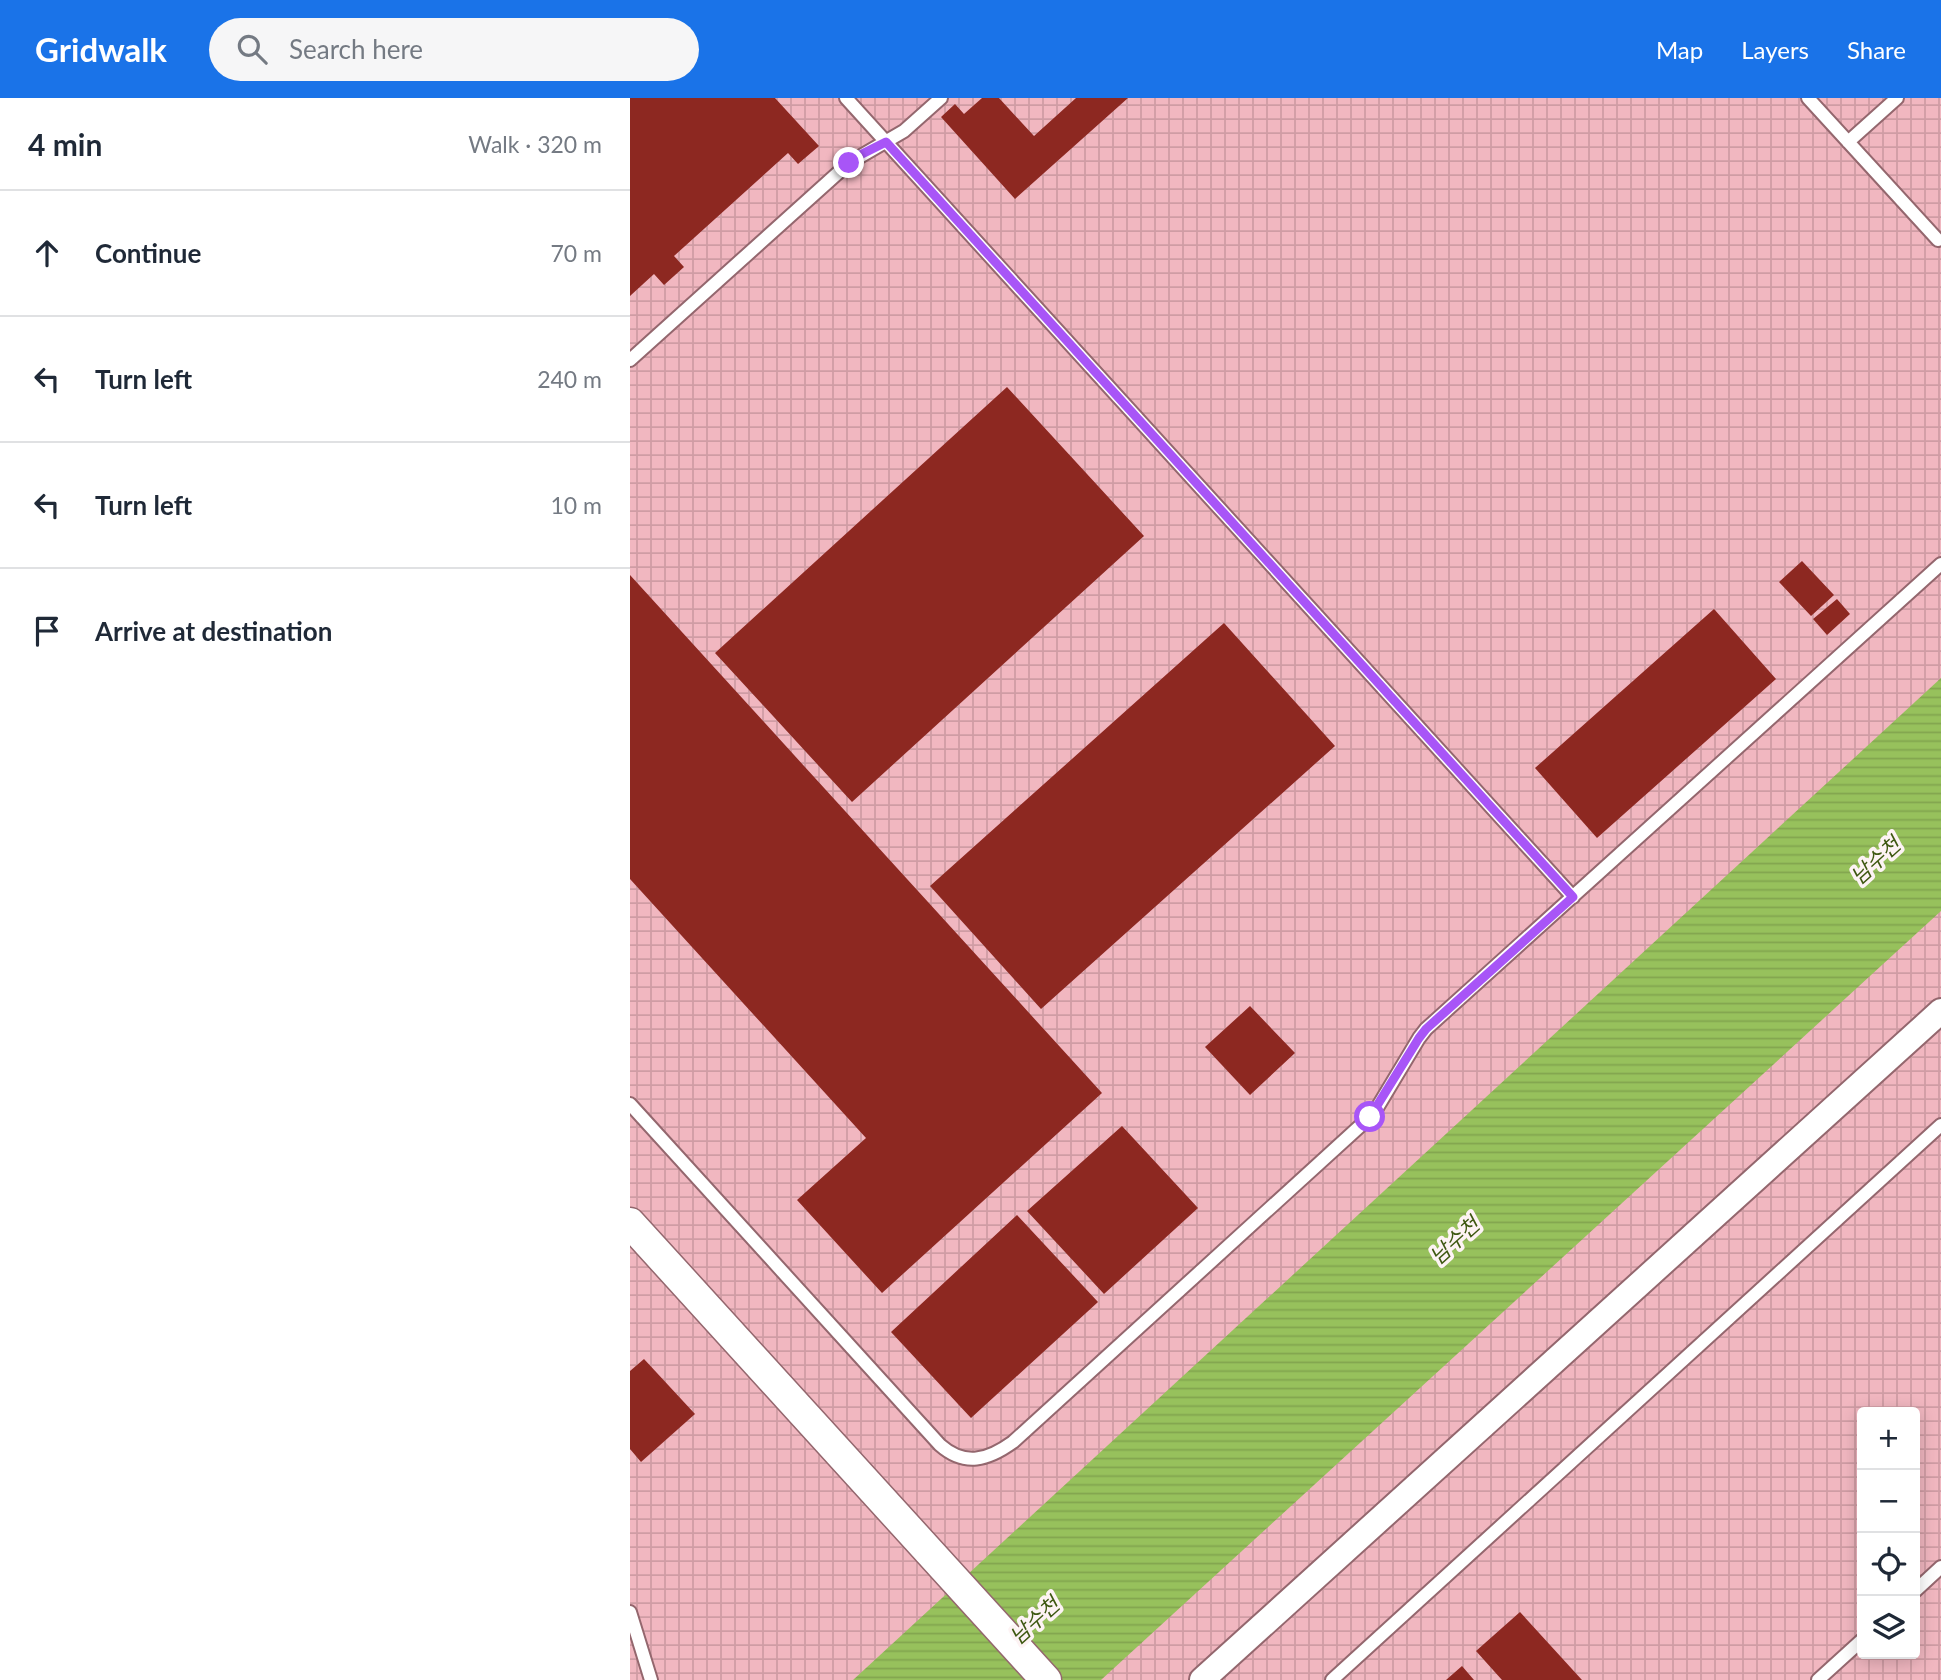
<!DOCTYPE html>
<html lang="en">
<head>
<meta charset="utf-8">
<style>
  :root { --surface:#fff; --page:#f6f6f7; --text:#1f2937; --muted:#747a83; --line:#e0e1e3; --accent:#1a73e8 }
  body { margin:0; font-family:Lato,"Noto Sans KR",sans-serif; background:var(--page); color:var(--text) }
  .controls { position:absolute; right:21px; bottom:21px; display:grid; overflow:hidden; border-radius:7px; box-shadow:0 4px 18px #0003 }
  .controls button { width:63px; height:63px; display:grid; place-items:center; padding:0; border:0; border-bottom:2px solid var(--line); background:var(--surface); color:var(--text); font:35px sans-serif }
  .stop { position:absolute; width:21px; height:21px; margin:-16px; border:5px solid #a855f7; border-radius:50%; background:#fff }
  .stop.end { background:#a855f7; border-color:#fff; box-shadow:0 2px 7px #0008 }
  .list { margin:0; padding:0; list-style:none }
  h2 { display:flex; justify-content:space-between; align-items:center; height:91px; margin:0; padding:0 28px; font-size:30px }
  h2 small { font-size:23px; font-weight:400; color:var(--muted) }
  .list li { display:grid; grid-template-columns:46px 1fr auto; gap:21px; align-items:center; box-sizing:border-box; height:126px; padding:0 28px; border-top:2px solid var(--line) }
  .list b { display:block; font-size:26px; white-space:nowrap }
  .list em { font-size:23px; font-style:normal; color:var(--muted) }
  .icon { flex:none; width:38px; height:38px; fill:none; stroke:currentColor; stroke-width:2; stroke-linecap:round; stroke-linejoin:round }
  .map { position:relative; flex:none; width:1311px; height:1582px; overflow:hidden }
  header { display:flex; align-items:center; gap:42px; box-sizing:border-box; height:98px; padding:0 35px; background:var(--accent); color:#fff }
  header strong { font-size:33px }
  nav { display:flex; gap:38px; margin-inline-start:auto; font-size:24px }
  .search { width:490px; height:63px; background:var(--page); display:flex; align-items:center; gap:18px; box-sizing:border-box; padding:0 24px; border-radius:38px; color:var(--muted); font-size:26px }
  main { display:flex }
  aside { flex:1; background:var(--surface) }
  .map>svg:first-child { display:block }
  .industrial { fill:url(#industrial-grid); fill-rule:evenodd }
  .water { fill:url(#water-rules) }
  .building { fill:#8d2821 }
  .lines { fill:none; stroke-linecap:round; stroke-linejoin:round }
  .service-casing { stroke:#94676e; stroke-width:16 }
  .minor-casing { stroke:#94676e; stroke-width:28 }
  .tertiary-casing { stroke:#94676e; stroke-width:33 }
  .service { stroke:#fff; stroke-width:12 }
  .minor { stroke:#fff; stroke-width:24 }
  .tertiary { stroke:#fff; stroke-width:30 }
  .route { stroke:#a855f7; stroke-width:9 }
  .labels { text-anchor:middle; dominant-baseline:central; stroke-width:7; stroke-linejoin:round; paint-order:stroke }
  .water-label { font-size:21px; font-style:italic; fill:#3e5811; stroke:#fdf3f4 }
</style>
</head>
<body>
<header>
<strong>Gridwalk</strong>
<div class="search"><svg class="icon" aria-label="search" viewBox="0 0 24 24"><circle cx="10" cy="10" r="6"/><path d="M15 15l6 6"/></svg>Search here</div>
<nav><a>Map</a><a>Layers</a><a>Share</a></nav>
</header>
<main>
<aside>
<h2>4 min<small>Walk · 320 m</small></h2>
<ul class="list">
<li><svg class="icon" aria-label="ahead" viewBox="0 0 24 24"><path d="M12 20V5M6 11l6-6 6 6"/></svg><div><b>Continue</b></div><em>70 m</em></li>
<li><svg class="icon" aria-label="left" viewBox="0 0 24 24"><path d="M17 20v-9H6M10 6l-5 5 5 5"/></svg><div><b>Turn left</b></div><em>240 m</em></li>
<li><svg class="icon" aria-label="left" viewBox="0 0 24 24"><path d="M17 20v-9H6M10 6l-5 5 5 5"/></svg><div><b>Turn left</b></div><em>10 m</em></li>
<li><svg class="icon" aria-label="arrive" viewBox="0 0 24 24"><path d="M6 21V4h12l-3 4 3 4H6"/></svg><div><b>Arrive at destination</b></div></li>
</ul>
</aside>
<div class="map">
<svg width="1311" height="1582" viewBox="0 0 1311 1582">
  <defs>
    <pattern id="industrial-grid" width="8" height="8" patternUnits="userSpaceOnUse" patternTransform="scale(1.75)"><rect width="8" height="8" fill="#f1b7c0"/><path d="M0 4h8M4 0v8" fill="none" stroke="#cf9ca4"/></pattern>
    <pattern id="water-rules" width="6" height="5" patternUnits="userSpaceOnUse" patternTransform="scale(1.75)"><rect width="6" height="5" fill="#97c15c"/><path d="M0 2.5h6" fill="none" stroke="#82a54f"/></pattern>
  </defs>
  <rect width="100%" height="100%" fill="#f9c5cd"/>
  <path class="industrial" d="M0,0h1311v1582h-1311zM1232,1314h53v242h-53z"/>
  <path class="water" d="M1311,580v233l-840,769h-248z"/>
  <path class="building" d="M0,0h145l44,48 -21,18 -10,-11 -114,103 10,11 -20,18 -10,-11 -24,22z
    M352,0h17l35,38 42,-38h52l-113,101 -74,-82 14,-13 9,10z
    M377,289l137,149 -292,266 -137,-149z
    M1172,463l32,34 -23,21 -32,-34z
    M0,477l472,518 -220,200 -85,-93 69,-62 -236,-259z
    M1207,501l13,15 -23,21 -14,-16z
    M1084,511l62,70 -179,159 -62,-70z
    M594,525l111,123 -294,263 -111,-123z
    M620,908l45,47 -45,42 -45,-48z
    M492,1028l76,82 -94,86 -77,-83z
    M387,1117l81,87 -127,116 -80,-86z
    M14,1261l51,55 -54,48 -11,-13v-78z
    M890,1514l62,68h-80l-26,-29z
    M832,1568l12,14h-28z"/>
  <g class="lines">
    <defs>
      <path id="service" d="M216,0l727,799
        M1178,0l130,142
        M1218,44l49,-44
        M0,262l219,-197 55,-32 37,-33
        M0,1006l310,341c25,22 48,15 73,-3l357,-325 7,-9 42,-70 7,-9 515,-465
        M1285,1493l26,-24
        M0,1514l21,68
        M702,1582l609,-555
        M1188,1582l44,-40"/>
      <path id="minor" d="M572,1582l739,-669"/>
      <path id="tertiary" d="M0,1125l416,457"/>
    </defs>
    <use href="#service" class="service-casing"/>
    <use href="#minor" class="minor-casing"/>
    <use href="#tertiary" class="tertiary-casing"/>
    <use href="#service" class="service"/>
    <use href="#minor" class="minor"/>
    <use href="#tertiary" class="tertiary"/>
  </g>
  <g class="lines">
    <path class="route" d="M219,65l9,-7 28,-14 687,755 -147,132 -7,9 -49,79"/>
  </g>
  <g class="labels">
    <g class="water-label">
      <text transform="translate(1245 762) rotate(-42)">남수천</text>
      <text transform="translate(824 1142) rotate(-42)">남수천</text>
      <text transform="translate(404 1522) rotate(-42)">남수천</text>
    </g>
  </g>
</svg>
<div class="controls">
<button>+</button>
<button>−</button>
<button><svg class="icon" aria-label="locate" viewBox="0 0 24 24"><circle cx="12" cy="12" r="6"/><path d="M12 2v4M12 18v4M2 12h4M18 12h4"/></svg></button>
<button><svg class="icon" aria-label="layers" viewBox="0 0 24 24"><path d="M12 4l9 5-9 5-9-5zM3 14l9 5 9-5"/></svg></button>
</div>
<div class="stop" style="left:740px;top:1019px"></div>
<div class="stop end" style="left:219px;top:65px"></div>
</div>
</main>
</body>
</html>
